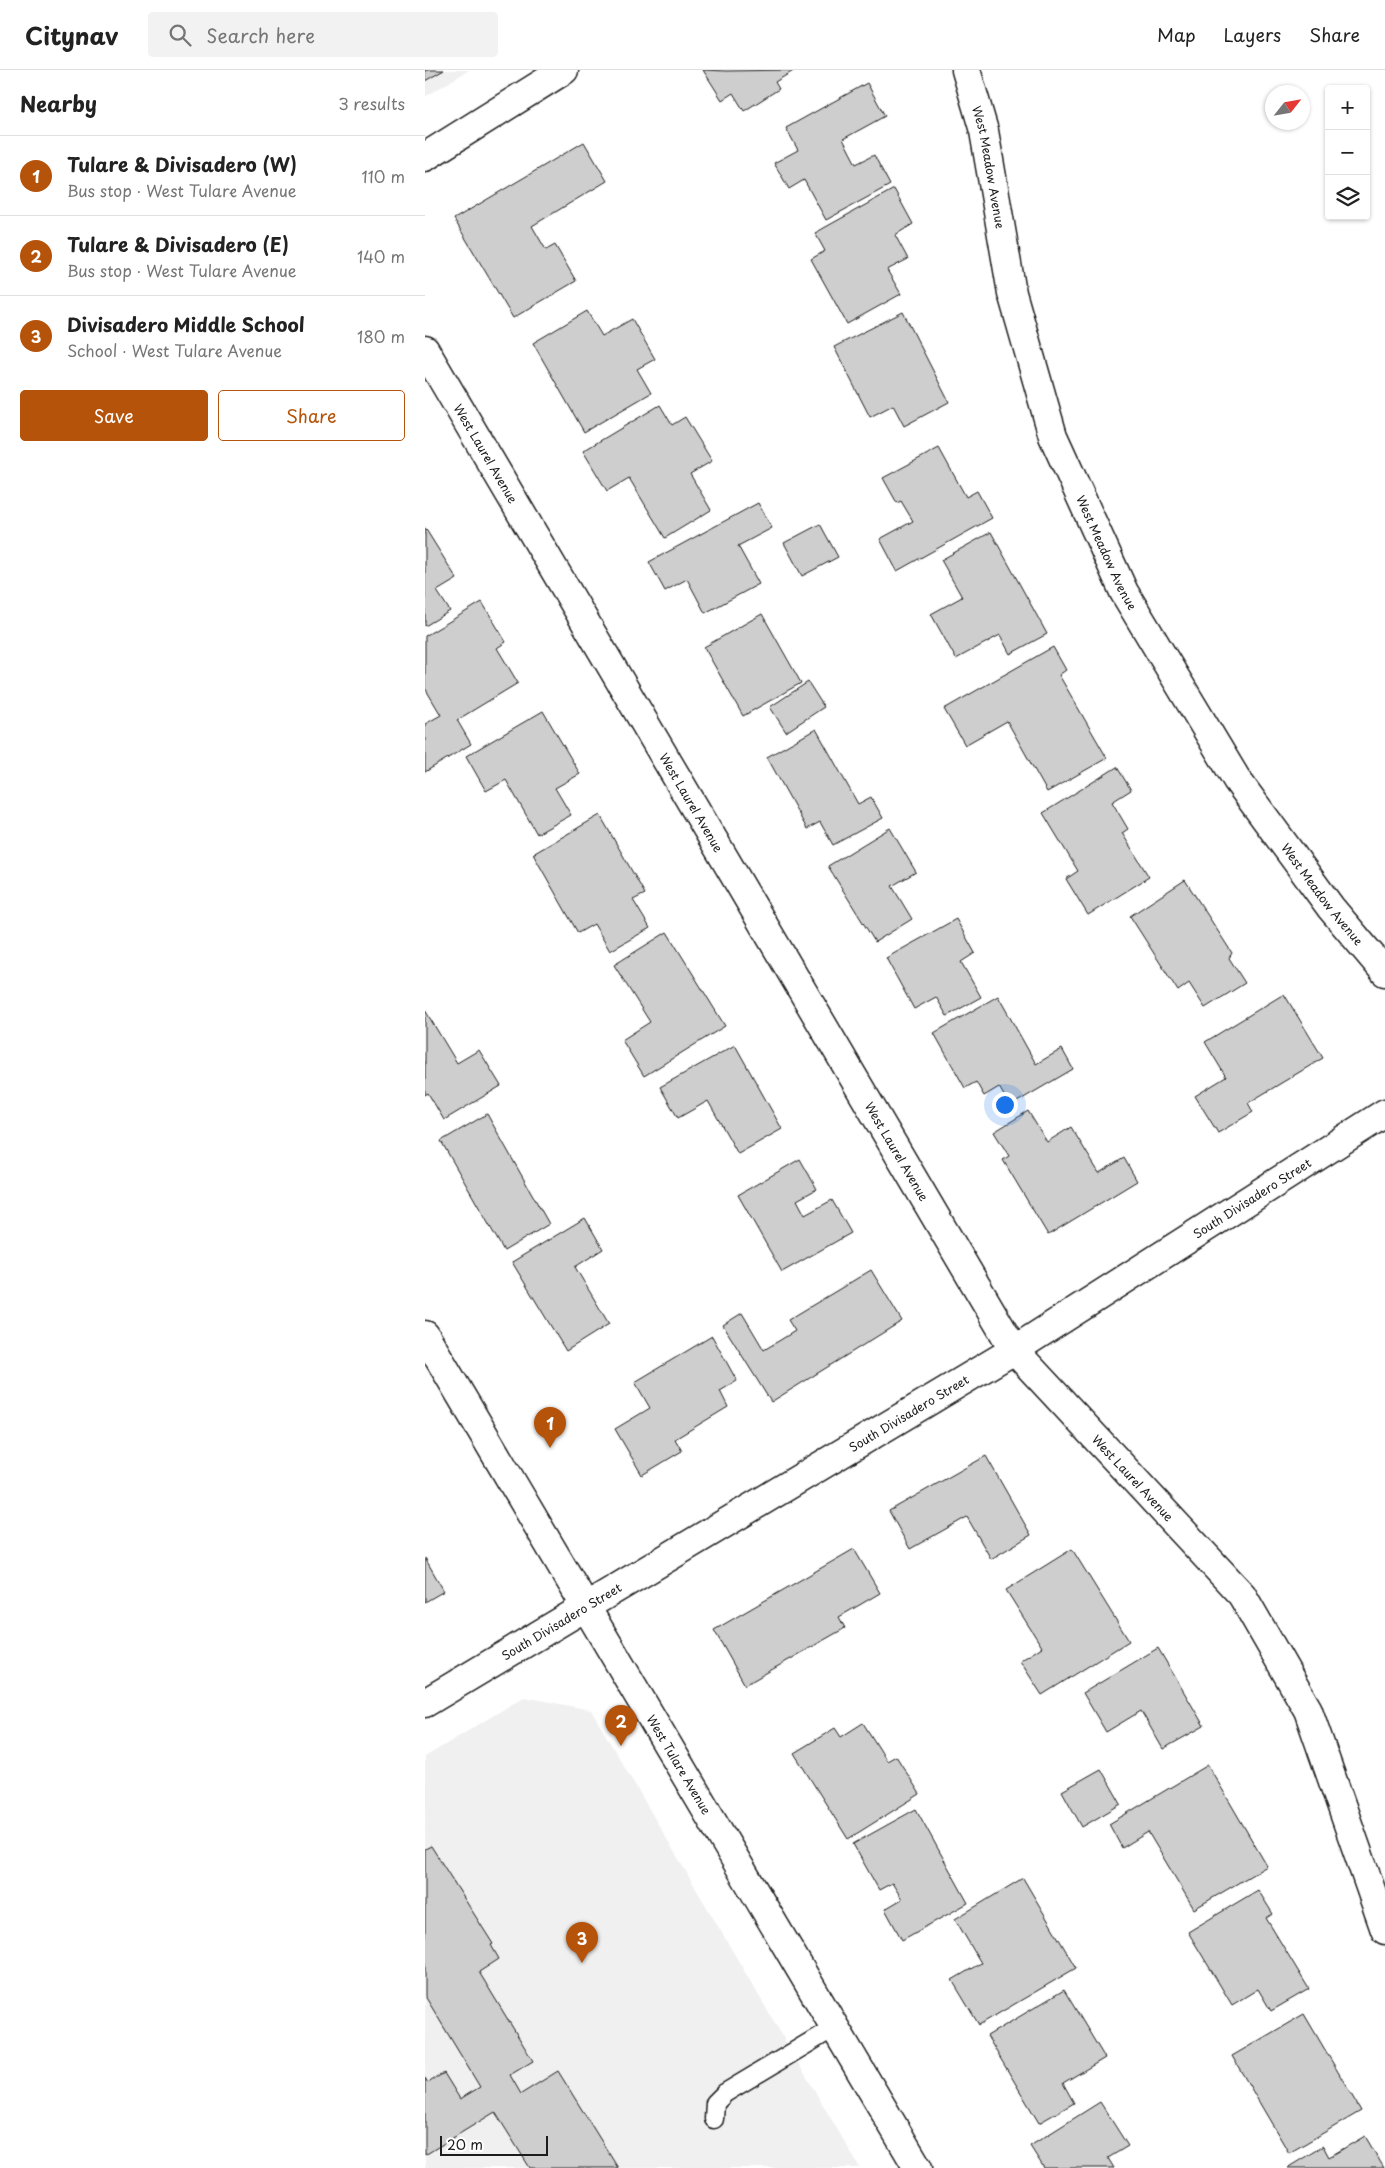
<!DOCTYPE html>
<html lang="en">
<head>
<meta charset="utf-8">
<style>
  :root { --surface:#fff; --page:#f2f2f2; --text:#222; --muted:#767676; --line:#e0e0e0; --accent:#b45309 }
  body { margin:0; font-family:"Playpen Sans",sans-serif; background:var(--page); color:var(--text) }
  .controls { position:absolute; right:15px; top:15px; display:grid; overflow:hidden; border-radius:5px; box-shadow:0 1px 4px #0004 }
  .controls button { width:45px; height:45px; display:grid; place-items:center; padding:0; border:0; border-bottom:1px solid var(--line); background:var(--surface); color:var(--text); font:25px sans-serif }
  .compass { position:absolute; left:840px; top:15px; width:45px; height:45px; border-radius:50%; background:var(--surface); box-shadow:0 1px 4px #0004; rotate:59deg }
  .scale { position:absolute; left:15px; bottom:12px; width:108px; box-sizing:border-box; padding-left:5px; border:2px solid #1c1c1c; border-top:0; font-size:14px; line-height:18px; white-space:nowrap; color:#1c1c1c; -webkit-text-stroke:4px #fff; paint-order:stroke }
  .you { position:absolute; left:579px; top:1034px; width:18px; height:18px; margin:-12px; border:4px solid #fff; border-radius:50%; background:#1a73e8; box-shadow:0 0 0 8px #1a73e833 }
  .badge { display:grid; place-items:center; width:32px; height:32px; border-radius:50%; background:var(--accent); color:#fff; font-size:16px; font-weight:700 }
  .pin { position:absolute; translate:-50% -41px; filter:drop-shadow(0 1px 2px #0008) }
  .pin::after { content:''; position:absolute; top:26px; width:18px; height:15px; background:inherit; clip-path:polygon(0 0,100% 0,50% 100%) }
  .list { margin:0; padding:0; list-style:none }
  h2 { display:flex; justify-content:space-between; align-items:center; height:65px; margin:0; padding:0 20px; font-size:21px }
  h2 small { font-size:16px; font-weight:400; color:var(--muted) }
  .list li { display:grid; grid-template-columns:32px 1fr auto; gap:15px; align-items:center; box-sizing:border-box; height:80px; padding:0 20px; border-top:1px solid var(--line) }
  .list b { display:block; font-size:19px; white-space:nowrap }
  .list p { margin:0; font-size:16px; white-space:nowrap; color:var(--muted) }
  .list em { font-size:16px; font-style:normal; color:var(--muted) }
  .actions { display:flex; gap:10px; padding:15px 20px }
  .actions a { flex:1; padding:11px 0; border:1px solid var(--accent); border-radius:5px; text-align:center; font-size:18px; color:var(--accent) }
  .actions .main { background:var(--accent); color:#fff }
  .icon { flex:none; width:28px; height:28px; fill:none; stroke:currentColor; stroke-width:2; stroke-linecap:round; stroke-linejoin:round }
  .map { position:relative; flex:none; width:960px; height:2098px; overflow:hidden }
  header { display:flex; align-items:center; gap:30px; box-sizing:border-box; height:70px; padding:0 25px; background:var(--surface); border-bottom:1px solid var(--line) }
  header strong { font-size:24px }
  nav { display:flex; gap:28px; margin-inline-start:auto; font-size:18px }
  .search { width:350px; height:45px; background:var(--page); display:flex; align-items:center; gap:12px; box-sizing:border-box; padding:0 18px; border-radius:5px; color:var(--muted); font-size:19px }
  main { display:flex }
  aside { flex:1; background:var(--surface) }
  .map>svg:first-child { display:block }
  .built { fill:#f0f0f0 }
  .building { fill:#cecece; stroke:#1c1c1c }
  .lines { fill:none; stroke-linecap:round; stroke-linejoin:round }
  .service-casing { stroke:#1c1c1c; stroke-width:21 }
  .minor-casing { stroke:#1c1c1c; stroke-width:31 }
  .tertiary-casing { stroke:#1c1c1c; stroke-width:31 }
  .service { stroke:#fff; stroke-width:18 }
  .minor { stroke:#fff; stroke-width:28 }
  .tertiary { stroke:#fff; stroke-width:28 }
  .labels { text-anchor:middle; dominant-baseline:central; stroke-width:4; stroke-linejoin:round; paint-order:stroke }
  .street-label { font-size:12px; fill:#1c1c1c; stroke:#fff }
</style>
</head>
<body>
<header>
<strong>Citynav</strong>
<div class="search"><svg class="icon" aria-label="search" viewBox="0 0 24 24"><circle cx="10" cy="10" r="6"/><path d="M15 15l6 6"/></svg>Search here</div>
<nav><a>Map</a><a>Layers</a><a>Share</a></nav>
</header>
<main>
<aside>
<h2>Nearby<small>3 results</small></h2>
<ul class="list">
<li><span class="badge">1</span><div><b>Tulare &amp; Divisadero (W)</b><p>Bus stop · West Tulare Avenue</p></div><em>110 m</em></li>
<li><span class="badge">2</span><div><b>Tulare &amp; Divisadero (E)</b><p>Bus stop · West Tulare Avenue</p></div><em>140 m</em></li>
<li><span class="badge">3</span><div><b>Divisadero Middle School</b><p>School · West Tulare Avenue</p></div><em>180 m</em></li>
</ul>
<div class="actions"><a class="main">Save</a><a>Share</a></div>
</aside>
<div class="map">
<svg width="960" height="2098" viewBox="0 0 960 2098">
  <rect width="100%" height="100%" fill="#fff"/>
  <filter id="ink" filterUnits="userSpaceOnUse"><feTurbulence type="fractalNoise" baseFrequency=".02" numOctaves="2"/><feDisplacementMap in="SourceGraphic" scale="10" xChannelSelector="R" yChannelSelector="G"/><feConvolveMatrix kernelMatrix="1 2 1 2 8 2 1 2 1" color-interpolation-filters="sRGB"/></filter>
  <g filter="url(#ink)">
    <path class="built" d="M0,0h44l-44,27z
      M99,1627l67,13 269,458h-435v-411z"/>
    <path class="building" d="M0,0h19l-19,11z
      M278,0l23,1 69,-1 -20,12 4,7 -35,22 -11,-18 -11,7z
      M442,13l18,33 -42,23 13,25 18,-9 16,30 -64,35 -22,-40 -15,9 -15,-26 24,-13 -12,-22z
      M159,72l23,39 -75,45 14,24 9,-5 21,36 -63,37 -59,-99z
      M469,119l19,35 -18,11 13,24 -21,11 14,24 -54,30 -36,-65 14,-8 -10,-18z
      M162,241l15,25 30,-17 23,40 -18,10 14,24 -67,39 -51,-89z
      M478,242l46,90 -45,24 -11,-21 -23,12 -36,-70z
      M235,335l12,20 13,-8 27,44 -22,13 21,36 -46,28 -36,-60 -22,13 -24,-40z
      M514,378l27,49 11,-6 15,27 -95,53 -17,-32 33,-18 -12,-20 -4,2 -14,-25z
      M333,433l14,25 -34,18 21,38 -54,29 -18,-34 -22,12 -16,-29z
      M395,454l18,33 -36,19 -18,-33z
      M0,458l32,51 -20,12 13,20 -25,15z
      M566,462l56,102 -37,20 -10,-19 -44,24 -25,-45 31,-17 -21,-37z
      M57,532l24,40 -9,6 21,35 -61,37 14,24 -46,28v-48l16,-9 -16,-27v-52z
      M337,544l39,69 -58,33 -39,-69z
      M628,577l13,23 -7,5 48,83 -60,34 -40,-71 -42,24 -21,-36z
      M383,612l16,25 -38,25 -16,-25z
      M118,641l37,63 -25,14 16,27 -34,19 -31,-54 -20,11 -20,-35z
      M391,659l42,75 13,-7 12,21 -50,27 -13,-23 -13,7 -40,-72z
      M692,697l14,23 -19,12 16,27 -6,4 27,44 -61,38 -22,-36 12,-8 -35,-58z
      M175,745l45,79 -12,6 17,28 -40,23 -16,-27 -16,9 -45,-79z
      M465,758l26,44 -24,14 20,33 -37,23 -47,-76z
      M760,810l47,73 -3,5 16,25 -40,25 -16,-25 -11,8 -48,-75z
      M531,849l19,34 -14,9 20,35 -34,19 -11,-19 -22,12 -28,-51z
      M242,862l58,94 -81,50 -22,-36 28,-18 -36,-57z
      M859,924l39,64 -75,45 5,9 -35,21 -23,-37 31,-19 -21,-35z
      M573,926l38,68 26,-15 11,20 -63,37 -11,-19 -15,9 -8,-14 -11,6 -31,-55z
      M0,940l32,53 22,-13 22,36 -57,34 -16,-27 -3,2z
      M310,975l47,84 -44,25 -30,-53 -30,17 -18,-31z
      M603,1041l19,31 24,-15 28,46 25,-15 13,23 -89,54 -45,-75 6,-4 -15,-24z
      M62,1044l62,110 -45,27 -63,-110z
      M375,1089l17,30 -20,11 8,15 27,-15 19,33 -69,39 -44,-77z
      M160,1148l18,31 -28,18 34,57 -43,27 -54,-89z
      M446,1200l31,51 -131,81 -48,-77 19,-12 22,37 31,-19 -7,-11z
      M287,1266l25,45 -17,10 8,16 -53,32 7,12 -40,24 -27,-46 35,-21 -15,-26z
      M561,1386l45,79 -40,24 -24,-42 -57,32 -21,-38z
      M429,1479l26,44 -41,24 6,11 -100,57 -31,-55z
      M647,1479l57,92 -87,54 -22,-34 22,-14 -36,-57z
      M0,1488l19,33 -19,11z
      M733,1578l46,78 -41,23 -22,-38 -35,21 -23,-39z
      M438,1653l24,38 9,-5 24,38 -72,45 -54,-86 41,-25 6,9z
      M783,1695l59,101 -73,43 -46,-77 -26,16 -13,-24z
      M676,1699l20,35 -39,23 -20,-36z
      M491,1739l52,94 -66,37 -17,-31 17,-10 -10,-16 -13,7 -26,-46z
      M6,1776l62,98 -2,1 8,14 -20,13 54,89 -23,14 11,19 37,-23 60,97h-88l-35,-56 -70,43v-77l3,5 16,-10 16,26 20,-12 -55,-91v-147z
      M598,1808l53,90 -97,57 -27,-45 29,-17 -26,-44z
      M833,1820l15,24 -7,4 43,71 -38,22 -13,-22 -26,16 -44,-73z
      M639,1920l41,68 -42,25 11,20 -35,20 -52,-87z
      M879,1944l57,97 -72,42 -57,-97z
      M675,2032l28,44 -20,12 6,10h-70l-14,-22z
      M940,2066l19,32h-97l36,-22 6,11z"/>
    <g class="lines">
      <defs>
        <path id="service" d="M289,2049l1,-16 10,-10 110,-66"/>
        <g id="minor">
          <path id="s1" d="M541,0l18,61 28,162 41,143 71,156 113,188 94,128 54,64"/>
          <path d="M0,87l139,-87"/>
          <path id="s2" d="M0,280l589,1000 228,245 66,115 77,220"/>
          <path id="s3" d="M0,1633l589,-353 371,-237"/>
        </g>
        <g id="tertiary">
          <path id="s4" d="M0,1265l493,833"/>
        </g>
      </defs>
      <use href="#service" class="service-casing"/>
      <use href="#minor" class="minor-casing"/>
      <use href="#tertiary" class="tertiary-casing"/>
      <use href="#service" class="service"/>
      <use href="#minor" class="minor"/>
      <use href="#tertiary" class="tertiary"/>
    </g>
  </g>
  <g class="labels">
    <g class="street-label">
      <text stroke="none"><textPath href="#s1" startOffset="100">West Meadow Avenue</textPath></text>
      <text stroke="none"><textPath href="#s2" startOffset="120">West Laurel Avenue</textPath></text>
      <text stroke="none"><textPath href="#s1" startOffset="505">West Meadow Avenue</textPath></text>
      <text stroke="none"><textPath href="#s2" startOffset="525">West Laurel Avenue</textPath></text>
      <text stroke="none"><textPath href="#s1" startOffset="910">West Meadow Avenue</textPath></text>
      <text stroke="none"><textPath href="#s2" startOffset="930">West Laurel Avenue</textPath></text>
      <text stroke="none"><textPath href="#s3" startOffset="969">South Divisadero Street</textPath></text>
      <text stroke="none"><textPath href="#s3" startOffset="564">South Divisadero Street</textPath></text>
      <text stroke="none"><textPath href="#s2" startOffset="1335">West Laurel Avenue</textPath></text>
      <text stroke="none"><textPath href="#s3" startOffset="159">South Divisadero Street</textPath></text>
      <text stroke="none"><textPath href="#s4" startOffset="499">West Tulare Avenue</textPath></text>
    </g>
  </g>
</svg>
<div class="controls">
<button>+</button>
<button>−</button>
<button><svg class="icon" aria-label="layers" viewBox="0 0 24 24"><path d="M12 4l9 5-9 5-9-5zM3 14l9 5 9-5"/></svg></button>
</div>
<svg class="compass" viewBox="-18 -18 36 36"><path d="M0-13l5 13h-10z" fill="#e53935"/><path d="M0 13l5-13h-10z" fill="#767676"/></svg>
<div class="scale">20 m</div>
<div class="you"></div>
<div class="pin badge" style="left:125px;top:1378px">1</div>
<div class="pin badge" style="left:196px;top:1676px">2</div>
<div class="pin badge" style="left:157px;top:1893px">3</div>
</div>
</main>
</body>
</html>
